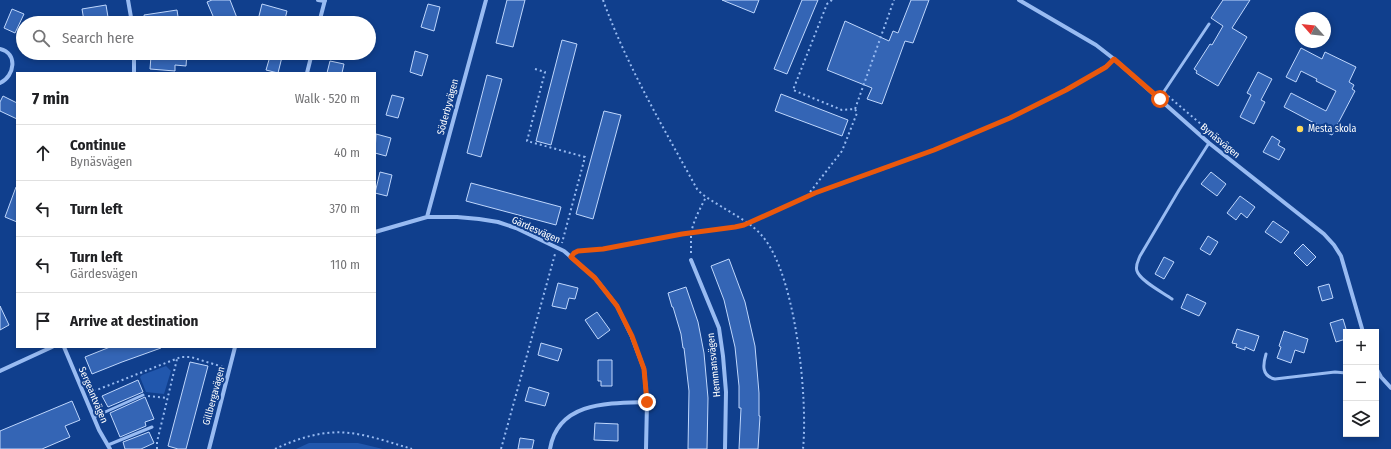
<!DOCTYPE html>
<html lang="en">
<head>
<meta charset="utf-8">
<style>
  :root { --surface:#fff; --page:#f2f2f2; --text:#202124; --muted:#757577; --line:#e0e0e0 }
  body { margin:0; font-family:"Fira Sans Condensed",sans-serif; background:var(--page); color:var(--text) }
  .controls { position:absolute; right:12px; bottom:12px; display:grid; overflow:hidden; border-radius:0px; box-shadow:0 2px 6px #0003 }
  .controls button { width:36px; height:36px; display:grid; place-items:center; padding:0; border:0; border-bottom:1px solid var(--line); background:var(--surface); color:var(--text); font:20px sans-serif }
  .compass { position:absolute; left:1295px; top:12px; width:36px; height:36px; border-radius:50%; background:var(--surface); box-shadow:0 2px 6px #0003; rotate:297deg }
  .stop { position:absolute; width:12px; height:12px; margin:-9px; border:3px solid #ea580c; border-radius:50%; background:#fff }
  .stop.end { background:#ea580c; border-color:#fff; box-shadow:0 1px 4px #0008 }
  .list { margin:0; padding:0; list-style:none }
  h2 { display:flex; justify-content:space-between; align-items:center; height:52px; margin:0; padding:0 16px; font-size:17px }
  h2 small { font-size:13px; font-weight:400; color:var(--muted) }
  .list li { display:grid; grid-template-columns:26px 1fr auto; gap:12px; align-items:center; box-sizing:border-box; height:56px; padding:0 16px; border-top:1px solid var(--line) }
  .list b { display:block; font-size:15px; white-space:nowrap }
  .list p { margin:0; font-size:13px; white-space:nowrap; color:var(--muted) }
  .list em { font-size:13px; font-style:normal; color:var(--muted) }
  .icon { flex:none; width:22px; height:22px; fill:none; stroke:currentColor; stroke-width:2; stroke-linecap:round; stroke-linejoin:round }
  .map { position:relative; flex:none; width:1391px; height:449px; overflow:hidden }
  .search { position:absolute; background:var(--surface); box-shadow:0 2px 6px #0003; left:16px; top:16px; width:360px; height:44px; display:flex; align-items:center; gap:10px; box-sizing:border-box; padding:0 14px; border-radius:22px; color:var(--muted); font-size:15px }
  .panel { position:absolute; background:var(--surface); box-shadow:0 2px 6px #0003; left:16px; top:72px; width:360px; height:276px; border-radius:0px }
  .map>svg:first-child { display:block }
  .green { fill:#2157ad }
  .building { fill:#3465b5; stroke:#bfd7fd }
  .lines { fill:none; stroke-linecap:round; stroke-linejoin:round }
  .path { stroke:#98bbf2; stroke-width:2; stroke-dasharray:2 3; stroke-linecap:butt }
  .service { stroke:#98bbf2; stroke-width:3 }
  .minor { stroke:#98bbf2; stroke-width:4 }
  .route { stroke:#ea580c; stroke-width:5 }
  .poi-dot { fill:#ffda59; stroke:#103f8d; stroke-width:1.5 }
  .labels { text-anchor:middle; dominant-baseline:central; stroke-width:4; stroke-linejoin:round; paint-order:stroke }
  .street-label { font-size:10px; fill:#fff; stroke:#103f8d }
  .poi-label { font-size:10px; fill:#fff; stroke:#103f8d; text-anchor:start }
</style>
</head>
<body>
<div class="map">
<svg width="1391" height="449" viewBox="0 0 1391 449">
  <rect width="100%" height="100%" fill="#103f8d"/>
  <path class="green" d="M166,366l5,5 -7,23 -18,-2 -6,-15 2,-2z
    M309,443h49l25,6h-87z"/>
  <path class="building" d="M212,0h18l9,23h-23l-9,-21z
    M507,0h18l-12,47 -17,-4z
    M722,0h37l-5,13z
    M802,0h16l-31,74 -13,-5z
    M911,0h18l-16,43 -8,-2 -23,63 -15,-5 5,-11 -45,-18 18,-49 44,20 4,-10 5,2z
    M1223,0h27l-18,28 15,9 -29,49 -22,-13 1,-2 -3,-2 16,-25 2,1 11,-19 -12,-8z
    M262,4l25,7 -3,12h-17l-9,-3z
    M428,4l12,3 -6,24 -13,-4z
    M106,5l2,12 -24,4 -2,-12z
    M12,9l12,5 -9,19 -11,-5z
    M177,10l2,13h-34l-1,-8z
    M562,40l15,4 -26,101 -15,-4z
    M1301,48l21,11 3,-7 31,15 -7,15 5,3 -2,4 3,2 -23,44 -15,-7 1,-3 -34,-18 7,-14 35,18 10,-20 -20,-10 1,-2 -16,-8 -5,11 -10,-5z
    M415,51l13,4 -6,21 -12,-4z
    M172,53h15l-1,13 -11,-1v6l-25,-2 1,-13 21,2z
    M271,53h12l-5,20 -12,-3z
    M330,61l14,3 -2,9h-15z
    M1258,72l14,7 -11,21 4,2 -11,22 -14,-7 11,-22 -4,-2z
    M487,75l15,4 -21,78 -14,-4z
    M781,94l67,26 -6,16 -67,-25z
    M392,95l12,3 -6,20 -12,-3z
    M3,96l14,7v16l-17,-8v-9z
    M604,111l17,4 -28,104 -17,-5z
    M376,134l15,4 -5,18 -11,-3z
    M1272,136l8,5 -2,4 7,4 -6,11 -16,-8z
    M380,172l12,3 -5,21 -12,-3z
    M1211,172l15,12 -9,12 -16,-12z
    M471,183l90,24 -5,18 -90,-24z
    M16,187h1v35l-12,-5z
    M1240,196l15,11 -8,11 -6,-5 -5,7 -9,-7z
    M1273,221l16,11 -8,11 -16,-11z
    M1208,236l10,6 -8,13 -10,-6z
    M1303,244l13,13 -9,9 -13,-13z
    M1164,257l10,5 -10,17 -9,-5z
    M729,259l16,43 10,44 4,47v23h1l-2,33h-19l2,-41h-2v-22l-4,-39 -11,-47 -13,-34z
    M558,283l20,5 -3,11 -6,-1 -3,11 -14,-3z
    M1329,284l4,14 -11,3 -4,-14z
    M686,287l12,35 6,31 4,45 -1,51h-19l1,-58 -5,-43h-1l-2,-14 -8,-27h-1l-4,-14z
    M1187,294l19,9 -7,13 -18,-8z
    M0,306l9,19 -9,5z
    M597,312l13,18 -12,9 -13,-19z
    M1343,319l3,10v10l-10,3 -6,-19z
    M1237,329l22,7 -5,15 -9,-4v3l-9,-3 1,-3 -5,-1z
    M1284,331l24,8 -4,14 -9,-3 -4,13 -14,-5 4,-11 -2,-1z
    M541,343l21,6 -4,12 -20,-6z
    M110,347h50l1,1 -39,14 -30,12 -7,-17z
    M598,360h14v26h-11v-5h-3z
    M190,362l18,4 -22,83h-8l-10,-3z
    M138,380l5,12 -35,15 -6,-11z
    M529,387l20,6 -4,13 -20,-5z
    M145,397l9,22 -9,3 1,4 -26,11 -10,-24z
    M72,401l8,19 -15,6 5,11 -28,12h-42v-18z
    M595,423l23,1v17l-24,-1z
    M149,432l5,11 -13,6h-16l-2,-7z
    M520,438l14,2 -2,9h-14z"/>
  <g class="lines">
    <path class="path" d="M603,0c24,66 60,127 94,189 7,8 16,12 25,18 13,8 32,18 41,30 33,39 45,162 40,212
      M832,0l-5,4 -34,86 49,20 13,-1 39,-109
      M535,69l10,3 -18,69 58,16 -23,86
      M1168,96l40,34
      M807,196l35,-45 15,-38 -2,-4
      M576,252l27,-3 79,-15 62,-9 29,-14 42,-18 72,-25 91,-36 61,-28 27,-14 44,-27
      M691,253c0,-6 0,-13 0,-19 2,-13 9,-25 15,-37
      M89,393l92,-36h10l32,10
      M148,396l20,2
      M157,449v-7l20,-83
      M275,449c23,-11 49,-19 74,-16 21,2 43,10 63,16
      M501,449l54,-195"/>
    <path class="service" d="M1159,99l50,-75
      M1172,299c-8,-6 -32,-18 -35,-28 -2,-5 1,-10 3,-15l39,-66 30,-47
      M1266,354c-3,10 -5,22 9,25l60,-7 11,1
      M94,417l49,-22
      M108,445l44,-18"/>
    <path class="minor" d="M128,0l4,23
      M318,0l7,1
      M1019,0l77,45 18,14 95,84 115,91 10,11 7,11 22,76
      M319,23l6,-23
      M0,49c18,4 15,27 0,34
      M134,73v-20
      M307,73l5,-20
      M427,217l59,-217
      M375,232l52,-15h30l22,2 19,3 18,6 48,23 31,27 22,28 15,31 12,32 3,33 -1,47
      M691,260l28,68 4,28 3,36 -1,57
      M64,347l35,83 11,19
      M1376,368l5,9 10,11
      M0,371l52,-24
      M209,449l26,-102
      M550,449c8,-48 60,-46 97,-47"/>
  </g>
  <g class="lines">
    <path class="route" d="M647,402l-3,-33 -12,-33 -15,-30 -22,-28 -24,-21 3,-4 4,-2 25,-2 79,-15 53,-7 9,-2 71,-32 119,-43 76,-32 56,-28 40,-23 8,-8 46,40"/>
  </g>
  <circle class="poi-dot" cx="1300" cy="129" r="4"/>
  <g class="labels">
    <g class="street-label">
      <text transform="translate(448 107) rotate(-75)">Söderbyvägen</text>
      <text transform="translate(1220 141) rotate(40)">Bynäsvägen</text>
      <text transform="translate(536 230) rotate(24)">Gärdesvägen</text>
      <text transform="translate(714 365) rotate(-96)">Hemmansvägen</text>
      <text transform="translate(93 395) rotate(67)">Sergeantvägen</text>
      <text transform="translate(214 396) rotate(-75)">Gillbergavägen</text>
    </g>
    <g class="poi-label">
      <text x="1308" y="129">Mesta skola</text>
    </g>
  </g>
</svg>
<div class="controls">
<button>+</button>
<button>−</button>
<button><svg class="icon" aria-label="layers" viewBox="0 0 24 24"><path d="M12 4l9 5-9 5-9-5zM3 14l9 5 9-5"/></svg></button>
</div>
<svg class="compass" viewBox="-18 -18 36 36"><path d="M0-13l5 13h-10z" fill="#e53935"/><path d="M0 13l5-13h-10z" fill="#757577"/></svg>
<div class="stop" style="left:1160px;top:99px"></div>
<div class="stop end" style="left:647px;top:402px"></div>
<div class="search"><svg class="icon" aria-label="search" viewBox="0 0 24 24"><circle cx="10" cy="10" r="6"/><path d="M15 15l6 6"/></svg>Search here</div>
<section class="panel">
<h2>7 min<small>Walk · 520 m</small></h2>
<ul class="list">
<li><svg class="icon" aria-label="ahead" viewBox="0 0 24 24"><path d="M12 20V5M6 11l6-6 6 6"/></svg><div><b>Continue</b><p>Bynäsvägen</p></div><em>40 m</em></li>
<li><svg class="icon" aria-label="left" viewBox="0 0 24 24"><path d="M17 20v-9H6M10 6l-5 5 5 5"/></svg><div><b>Turn left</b></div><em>370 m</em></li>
<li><svg class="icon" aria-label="left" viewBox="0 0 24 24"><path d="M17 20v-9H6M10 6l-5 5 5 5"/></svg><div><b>Turn left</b><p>Gärdesvägen</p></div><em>110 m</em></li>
<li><svg class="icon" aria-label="arrive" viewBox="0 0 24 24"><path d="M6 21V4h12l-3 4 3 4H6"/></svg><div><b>Arrive at destination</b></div></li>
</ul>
</section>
</div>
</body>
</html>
